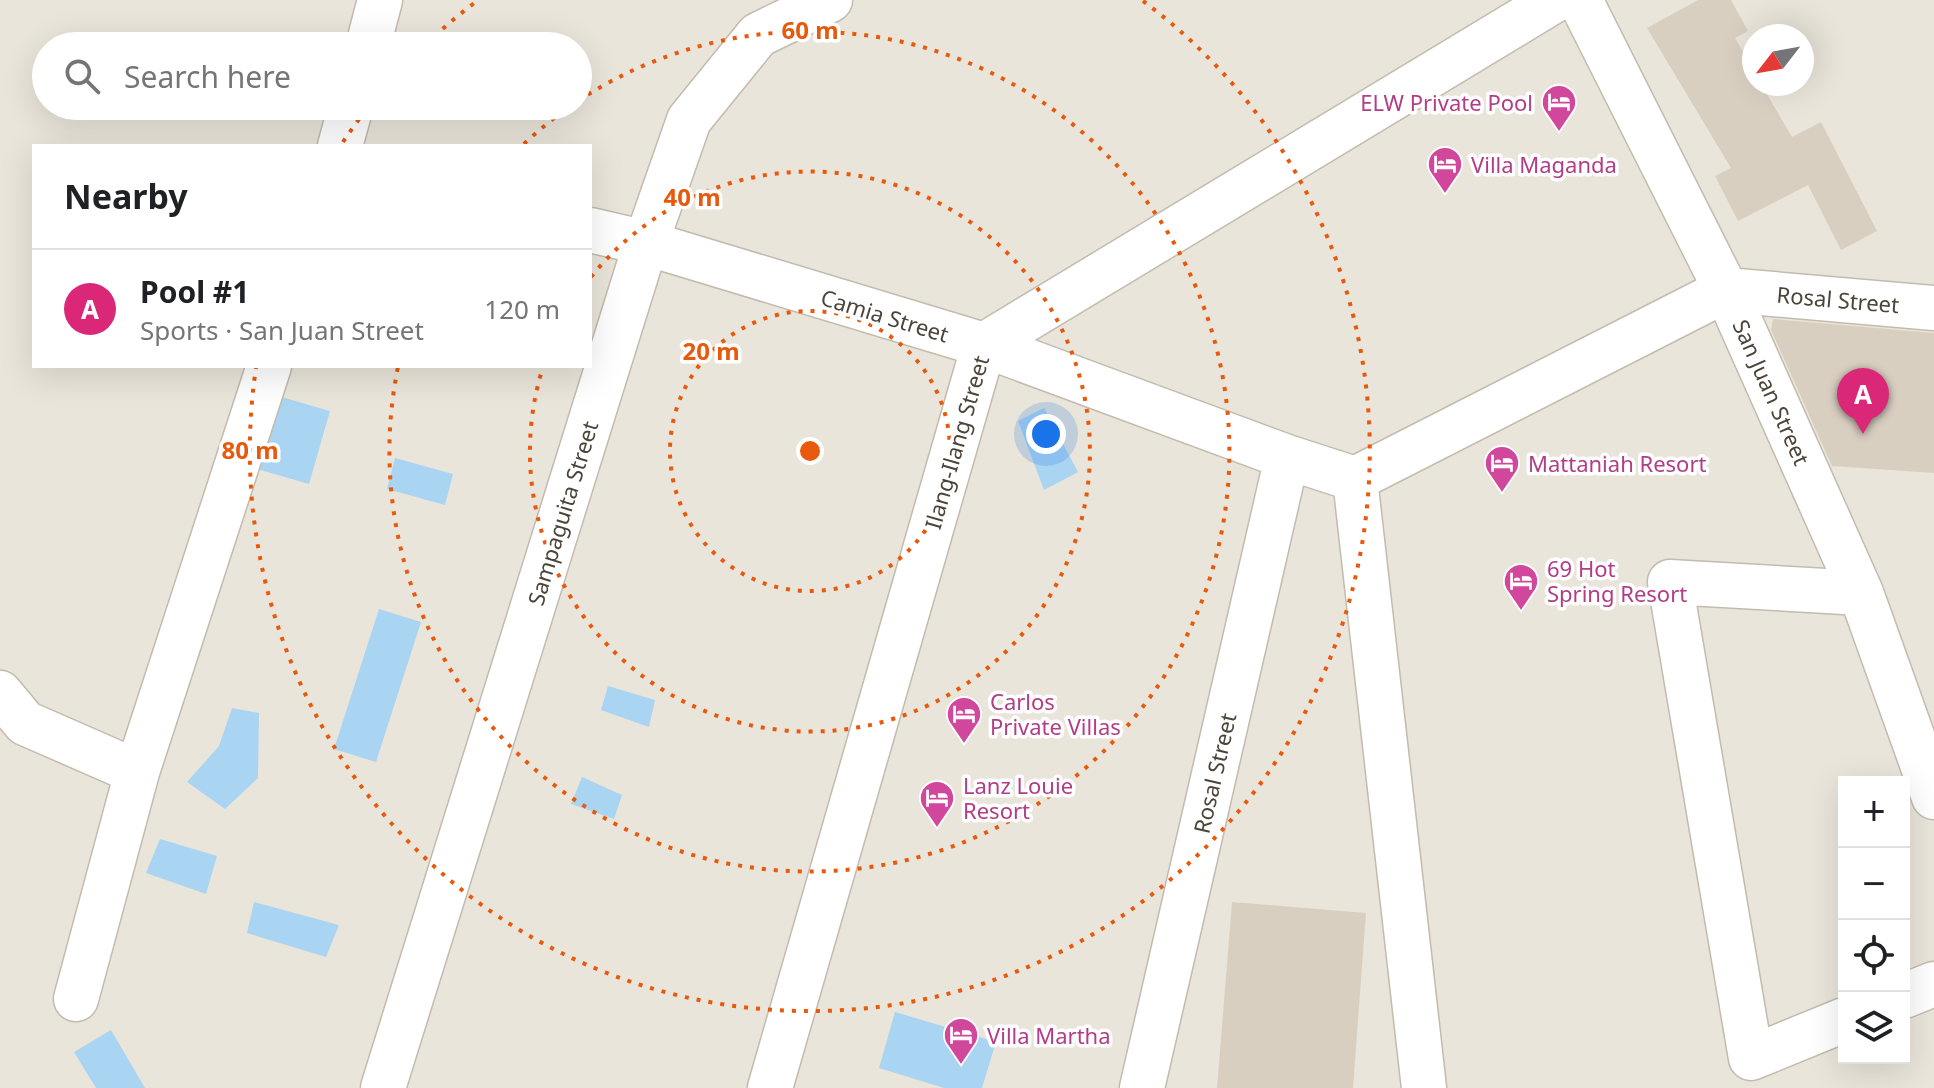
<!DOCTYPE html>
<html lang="en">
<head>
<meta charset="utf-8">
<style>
  :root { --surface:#fff; --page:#f2f2f2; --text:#202124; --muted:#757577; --line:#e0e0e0; --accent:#db2777 }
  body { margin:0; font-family:"Noto Sans",sans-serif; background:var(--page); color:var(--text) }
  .controls { position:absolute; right:24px; bottom:24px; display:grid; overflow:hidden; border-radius:0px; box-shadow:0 8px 32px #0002 }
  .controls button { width:72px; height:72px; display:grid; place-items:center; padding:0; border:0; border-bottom:2px solid var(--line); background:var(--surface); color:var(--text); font:40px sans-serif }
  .compass { position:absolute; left:1742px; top:24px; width:72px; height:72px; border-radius:50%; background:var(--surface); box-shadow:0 8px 32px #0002; rotate:239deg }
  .you { position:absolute; left:1046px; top:434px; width:28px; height:28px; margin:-20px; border:6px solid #fff; border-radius:50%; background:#1a73e8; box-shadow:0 0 0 12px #1a73e833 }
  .badge { display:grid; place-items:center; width:52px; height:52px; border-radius:50%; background:var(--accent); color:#fff; font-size:26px; font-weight:700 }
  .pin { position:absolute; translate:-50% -66px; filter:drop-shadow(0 2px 4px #0008) }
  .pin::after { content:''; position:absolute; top:42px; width:28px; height:24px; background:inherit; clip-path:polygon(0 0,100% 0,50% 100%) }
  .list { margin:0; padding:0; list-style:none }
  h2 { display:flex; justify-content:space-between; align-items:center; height:104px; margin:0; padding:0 32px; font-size:34px }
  h2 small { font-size:26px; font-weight:400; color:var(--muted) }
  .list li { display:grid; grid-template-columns:52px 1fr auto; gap:24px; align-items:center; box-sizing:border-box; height:120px; padding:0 32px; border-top:2px solid var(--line) }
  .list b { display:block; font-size:30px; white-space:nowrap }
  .list p { margin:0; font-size:26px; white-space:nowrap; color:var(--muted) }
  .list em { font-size:26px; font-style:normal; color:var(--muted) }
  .icon { flex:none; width:44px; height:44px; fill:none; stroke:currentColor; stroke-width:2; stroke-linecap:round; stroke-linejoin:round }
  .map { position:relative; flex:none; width:1934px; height:1088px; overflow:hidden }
  .search { position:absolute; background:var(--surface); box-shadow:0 8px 32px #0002; left:32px; top:32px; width:560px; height:88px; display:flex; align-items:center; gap:20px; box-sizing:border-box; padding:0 28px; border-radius:44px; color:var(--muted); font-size:30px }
  .panel { position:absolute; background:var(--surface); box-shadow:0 8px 32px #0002; left:32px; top:144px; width:560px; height:224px; border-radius:0px }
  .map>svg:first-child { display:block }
  .residential { fill:#eae5da; fill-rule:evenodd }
  .water { fill:#a9d4f2 }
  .building { fill:#d8cfc1 }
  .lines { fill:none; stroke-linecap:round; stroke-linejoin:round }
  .street-casing { stroke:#c2bbae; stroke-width:47 }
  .street { stroke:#fff; stroke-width:44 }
  .ring { fill:none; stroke:#e8590c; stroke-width:4; stroke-dasharray:4 8 }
  .labels { text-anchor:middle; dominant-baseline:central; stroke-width:7; stroke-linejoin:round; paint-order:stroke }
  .hotel-label { font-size:22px; fill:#b23c85; stroke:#fff; text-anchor:start }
  .street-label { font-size:22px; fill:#4b4439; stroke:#fff }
  .centre { fill:#e8590c; stroke:#fff; stroke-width:4 }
  .ring-label { font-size:24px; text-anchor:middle; font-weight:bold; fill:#e8590c; stroke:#fff; stroke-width:7; stroke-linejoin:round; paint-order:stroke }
</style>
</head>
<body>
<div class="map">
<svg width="1934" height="1088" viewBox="0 0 1934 1088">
  <rect width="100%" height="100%" fill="#f6f3ec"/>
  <path class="residential" d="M0,0h1934v1088h-1934zM1754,36h48v48h-48zM46,46h532v60h-532zM34,146h556v220h-556zM1844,782h60v276h-60z"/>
  <path class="water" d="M278,396l52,15 -21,73 -52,-15z
    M1044,408l34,64 -34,18 -26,-69z
    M395,458l58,16 -8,31 -58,-16z
    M379,609l42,13 -45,140 -42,-13z
    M608,686l47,14 -6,27 -48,-17z
    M232,708l27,5 -1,65 -33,31 -38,-27 32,-36z
    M582,777l40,18 -8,24 -43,-15z
    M160,839l57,17 -11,38 -60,-21z
    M254,902l85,23 -13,32 -79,-24z
    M895,1012l101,30 -14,46h-38l-65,-20z
    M111,1030l34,58h-49l-22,-36z"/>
  <path class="building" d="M1698,0h33l17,31 -13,7 19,33v13h7l31,53 29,-15 56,109 -36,19 -33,-65 -70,36 -23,-45 16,-8 -84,-140z
    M1773,319l161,14v140l-102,-7 -61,-136z
    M1232,902l134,11 -13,175h-136z"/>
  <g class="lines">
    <defs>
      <path id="street" d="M1580,0l146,290 135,303 73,204
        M368,46l12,-46
        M340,146l11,-40
        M590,230l56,13 338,102 303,112 68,22
        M1355,479l371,-189 208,18
        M1355,479l69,609
        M0,693l25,30 112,49
        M1904,996l30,-12
        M76,999l61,-227 132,-406
        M1844,1020l-93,38 -81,-476 191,11
        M383,1088l263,-845 43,-123 69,-85 72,-35
        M770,1088l214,-743 571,-345
        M1142,1088l145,-631"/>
    </defs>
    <use href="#street" class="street-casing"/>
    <use href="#street" class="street"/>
  </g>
  <g class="ring">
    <circle cx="810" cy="451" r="140"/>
    <path d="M591 277A280 280 0 1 1 543 367"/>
    <path d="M524 144A420 420 0 0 1 569 107M578 101A420 420 0 1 1 398 367"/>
    <path d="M343 142A560 560 0 0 1 369 106M425 45A560 560 0 0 1 477 1M1143 1A560 560 0 1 1 256 368"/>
  </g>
  <defs>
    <symbol id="hotel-pin" viewBox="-11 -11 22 30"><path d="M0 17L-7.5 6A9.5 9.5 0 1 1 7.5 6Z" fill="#d1479c" stroke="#fff"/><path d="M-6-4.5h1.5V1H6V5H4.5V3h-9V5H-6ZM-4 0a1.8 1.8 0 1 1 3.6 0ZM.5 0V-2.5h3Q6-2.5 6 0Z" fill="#fff"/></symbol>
  </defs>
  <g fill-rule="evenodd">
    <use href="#hotel-pin" x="1539" y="82" width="40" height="54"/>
    <use href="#hotel-pin" x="1425" y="144" width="40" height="54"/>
    <use href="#hotel-pin" x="1482" y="443" width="40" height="54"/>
    <use href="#hotel-pin" x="1501" y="561" width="40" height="54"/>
    <use href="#hotel-pin" x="944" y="694" width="40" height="54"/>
    <use href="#hotel-pin" x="917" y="778" width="40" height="54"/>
    <use href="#hotel-pin" x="941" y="1015" width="40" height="54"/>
  </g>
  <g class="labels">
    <g class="hotel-label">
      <text x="1533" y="102" text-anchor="end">ELW Private Pool</text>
      <text x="1471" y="164">Villa Maganda</text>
      <text x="1528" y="463">Mattaniah Resort</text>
      <text x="1547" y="568">69 Hot<tspan x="1547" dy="25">Spring Resort</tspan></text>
      <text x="990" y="701">Carlos<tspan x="990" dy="25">Private Villas</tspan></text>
      <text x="963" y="785">Lanz Louie<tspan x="963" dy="25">Resort</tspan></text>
      <text x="987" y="1035">Villa Martha</text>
    </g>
    <g class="street-label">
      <text transform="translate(1838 299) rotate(5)">Rosal Street</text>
      <text transform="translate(885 315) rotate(17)">Camia Street</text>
      <text transform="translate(1772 392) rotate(66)">San Juan Street</text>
      <text transform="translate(956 442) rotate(-74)">Ilang-Ilang Street</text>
      <text transform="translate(562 513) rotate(-73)">Sampaguita Street</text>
      <text transform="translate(1214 773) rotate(-77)">Rosal Street</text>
    </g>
  </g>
  <circle cx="810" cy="451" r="12" class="centre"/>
  <g class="ring-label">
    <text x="810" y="39">60 m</text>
    <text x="692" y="206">40 m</text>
    <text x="711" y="360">20 m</text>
    <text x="250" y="459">80 m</text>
  </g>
</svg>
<div class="controls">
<button>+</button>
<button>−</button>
<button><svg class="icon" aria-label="locate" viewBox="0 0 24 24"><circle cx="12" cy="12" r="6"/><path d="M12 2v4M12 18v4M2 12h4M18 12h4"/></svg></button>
<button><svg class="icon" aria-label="layers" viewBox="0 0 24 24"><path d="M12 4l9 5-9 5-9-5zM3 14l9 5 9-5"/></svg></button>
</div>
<svg class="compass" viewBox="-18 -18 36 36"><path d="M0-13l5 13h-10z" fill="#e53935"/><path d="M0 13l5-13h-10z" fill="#757577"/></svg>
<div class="you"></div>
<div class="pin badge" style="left:1863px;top:434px">A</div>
<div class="search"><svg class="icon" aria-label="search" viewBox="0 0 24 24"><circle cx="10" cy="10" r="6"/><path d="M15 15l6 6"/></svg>Search here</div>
<section class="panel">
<h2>Nearby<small></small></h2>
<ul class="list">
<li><span class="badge">A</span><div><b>Pool #1</b><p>Sports · San Juan Street</p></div><em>120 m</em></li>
</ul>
</section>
</div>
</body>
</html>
